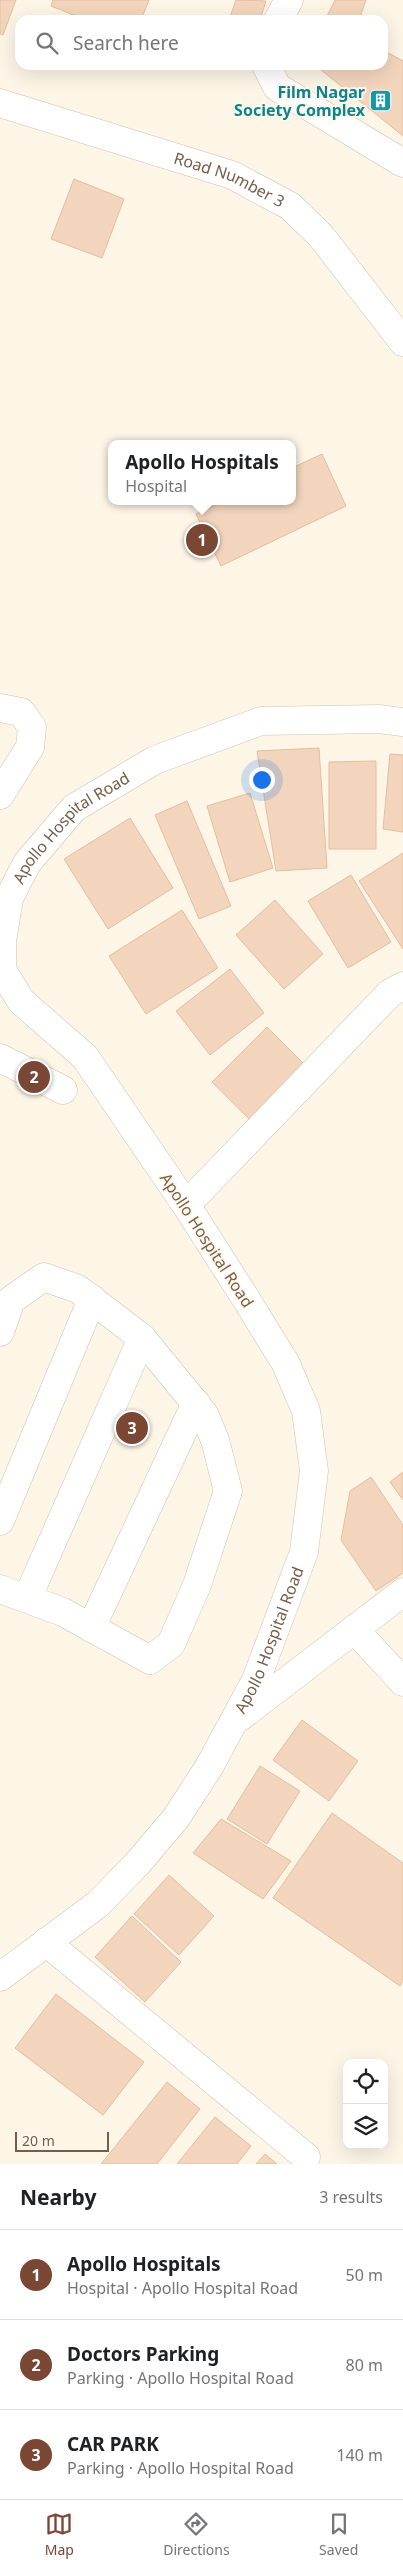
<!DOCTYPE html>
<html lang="en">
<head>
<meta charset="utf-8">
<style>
  :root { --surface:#fff; --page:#f2f2f2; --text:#202124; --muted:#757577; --line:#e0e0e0; --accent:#7a4735 }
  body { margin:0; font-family:"Noto Sans",sans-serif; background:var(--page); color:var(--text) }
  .controls { position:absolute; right:15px; bottom:15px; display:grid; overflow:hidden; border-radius:10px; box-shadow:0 5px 20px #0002 }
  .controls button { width:45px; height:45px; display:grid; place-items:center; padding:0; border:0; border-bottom:1px solid var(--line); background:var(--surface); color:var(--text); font:25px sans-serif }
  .scale { position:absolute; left:15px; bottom:12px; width:94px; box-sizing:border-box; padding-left:5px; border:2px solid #775c4a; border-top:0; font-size:14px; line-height:18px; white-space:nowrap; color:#775c4a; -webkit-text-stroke:4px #fff9ed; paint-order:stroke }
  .you { position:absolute; left:261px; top:779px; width:18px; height:18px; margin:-12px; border:4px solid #fff; border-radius:50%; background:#1a73e8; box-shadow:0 0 0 8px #1a73e833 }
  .badge { display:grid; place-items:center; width:32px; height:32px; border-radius:50%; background:var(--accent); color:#fff; font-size:16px; font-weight:700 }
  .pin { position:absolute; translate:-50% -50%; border:2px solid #fff; box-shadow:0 1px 5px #0006 }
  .popup { position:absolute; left:108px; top:440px; width:188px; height:65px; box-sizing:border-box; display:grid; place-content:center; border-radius:10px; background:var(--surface); filter:drop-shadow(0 1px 4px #0005); font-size:16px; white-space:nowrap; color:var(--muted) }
  .popup b { font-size:19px; color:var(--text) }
  .popup::after { content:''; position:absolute; left:50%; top:100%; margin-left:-10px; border:10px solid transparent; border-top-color:var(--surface) }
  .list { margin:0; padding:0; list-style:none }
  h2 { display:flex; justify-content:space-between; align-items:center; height:65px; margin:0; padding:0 20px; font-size:21px }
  h2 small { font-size:16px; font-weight:400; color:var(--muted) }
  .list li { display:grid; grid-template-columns:32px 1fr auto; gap:15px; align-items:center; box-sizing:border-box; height:90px; padding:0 20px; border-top:1px solid var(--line) }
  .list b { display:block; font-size:19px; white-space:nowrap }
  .list p { margin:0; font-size:16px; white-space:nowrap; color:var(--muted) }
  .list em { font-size:16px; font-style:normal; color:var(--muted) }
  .icon { flex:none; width:28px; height:28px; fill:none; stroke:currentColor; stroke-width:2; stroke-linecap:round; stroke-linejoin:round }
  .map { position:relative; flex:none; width:403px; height:2164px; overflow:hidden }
  .search { position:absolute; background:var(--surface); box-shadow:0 5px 20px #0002; left:15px; right:15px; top:15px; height:55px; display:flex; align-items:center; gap:12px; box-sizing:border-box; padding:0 18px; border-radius:15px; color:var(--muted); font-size:19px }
  .sheet { height:335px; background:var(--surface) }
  nav { display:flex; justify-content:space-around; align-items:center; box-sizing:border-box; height:70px; border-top:1px solid var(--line); background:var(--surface); font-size:14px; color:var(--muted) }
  nav a { display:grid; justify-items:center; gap:2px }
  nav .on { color:var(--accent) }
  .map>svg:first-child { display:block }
  .building { fill:#f3d5bd; stroke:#e6bd9d }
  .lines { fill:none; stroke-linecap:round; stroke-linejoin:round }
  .minor-casing { stroke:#d1c0ae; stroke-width:29 }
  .minor { stroke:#fff; stroke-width:28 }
  .labels { text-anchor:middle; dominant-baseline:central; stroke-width:4; stroke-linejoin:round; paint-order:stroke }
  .culture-label { font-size:16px; font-weight:bold; fill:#0d838f; stroke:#fff9ed; text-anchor:end }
  .street-label { font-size:16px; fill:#775c4a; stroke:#fff9ed }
</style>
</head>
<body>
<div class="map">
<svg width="403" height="2164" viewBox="0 0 403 2164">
  <rect width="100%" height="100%" fill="#fdf5e6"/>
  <path class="building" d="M0,0h16l-13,35 -3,-1z
    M53,0h96l-8,20h-55l-35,-14z
    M236,0l30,1 -6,19h-31z
    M335,0h31l-7,20h-34z
    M383,50l20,11v75l-88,-71h68z
    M74,179l50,20 -22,59 -51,-19z
    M322,454l24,52 -125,60 -25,-52 28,-13h68v-33z
    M319,748l8,120 -51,3 -19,-120z
    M390,754l13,1v77l-20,-3z
    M376,761v88h-47v-87z
    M250,793l23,75 -43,14 -23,-76z
    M187,801l44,105 -32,13 -44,-104z
    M130,818l43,70 -65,41 -44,-70z
    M403,853v96l-44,-68z
    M351,875l40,67 -43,26 -40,-67z
    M275,900l48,54 -39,35 -48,-54z
    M182,910l36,58 -72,46 -37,-58z
    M230,969l34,44 -54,42 -34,-44z
    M267,1027l40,40 -55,55 -40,-40z
    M403,1472v28l-13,-18z
    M371,1477l32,48v48l-27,18 -35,-51 9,-49z
    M302,1720l56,41 -29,40 -56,-41z
    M260,1766l40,25 -33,53 -40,-25z
    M332,1813l71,50v118l-3,5 -127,-88z
    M221,1819l70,42 -28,38 -70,-46z
    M169,1875l45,41 -35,39 -45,-41z
    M132,1916l49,46 -36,40 -50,-45z
    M56,1994l88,68 -41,53 -88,-67z
    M167,2082l33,27 -43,55h-56z
    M215,2117l36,29 -14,18h-60z
    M265,2154l12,10h-21z"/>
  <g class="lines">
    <defs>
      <g id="minor">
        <path d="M278,20l11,-20"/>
        <path d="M266,65l11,22 126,76"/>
        <path id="s1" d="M0,103l232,72 58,31 31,30 82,106"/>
        <path d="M0,708l21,4 11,15 -2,20 -30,48"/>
        <path d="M0,1058l63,32"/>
        <path d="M186,1205l204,-212 13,-7"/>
        <path d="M0,1332l11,-32 33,-23 34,12 64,49 62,76 11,26 13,51 -31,94 -26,59 -21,16 -87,-48 -63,-23"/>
        <path d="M0,1521l92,-222"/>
        <path d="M27,1599l115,-261"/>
        <path d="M91,1628l105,-225"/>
        <path d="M354,1629l49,53"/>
        <path d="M240,1717l163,-125"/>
        <path d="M46,1942l260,215"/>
        <path id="s2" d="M0,1977l98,-73 39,-40 39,-46 33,-51 47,-87 48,-128 10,-81 -8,-60 -20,-47 -40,-65 -60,-94 -101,-148 -64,-56 -19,-31v-29l7,-43 18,-35 47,-55 81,-48 106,-39 118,-2 24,3"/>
      </g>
    </defs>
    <use href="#minor" class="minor-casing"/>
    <use href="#minor" class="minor"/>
  </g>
  <defs>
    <symbol id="building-square" viewBox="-11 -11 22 22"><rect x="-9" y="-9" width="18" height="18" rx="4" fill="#0f9aa8" stroke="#fff9ed"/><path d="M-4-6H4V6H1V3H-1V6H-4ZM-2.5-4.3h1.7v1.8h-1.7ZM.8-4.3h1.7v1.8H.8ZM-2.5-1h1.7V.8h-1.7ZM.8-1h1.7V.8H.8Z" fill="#fff"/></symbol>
  </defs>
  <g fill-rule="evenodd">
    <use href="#building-square" x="368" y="88" width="25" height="25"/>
  </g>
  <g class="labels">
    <g class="culture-label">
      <text x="365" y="92">Film Nagar<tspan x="365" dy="18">Society Complex</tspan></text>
    </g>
    <g class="street-label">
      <text stroke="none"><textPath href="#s1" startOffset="242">Road Number 3</textPath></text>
      <text stroke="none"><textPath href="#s2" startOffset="1385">Apollo Hospital Road</textPath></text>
      <text transform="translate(207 1240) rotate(57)">Apollo Hospital Road</text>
      <text stroke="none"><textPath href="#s2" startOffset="440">Apollo Hospital Road</textPath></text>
    </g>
  </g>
</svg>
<div class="controls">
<button><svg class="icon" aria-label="locate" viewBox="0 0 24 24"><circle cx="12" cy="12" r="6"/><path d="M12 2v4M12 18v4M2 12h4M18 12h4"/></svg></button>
<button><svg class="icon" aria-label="layers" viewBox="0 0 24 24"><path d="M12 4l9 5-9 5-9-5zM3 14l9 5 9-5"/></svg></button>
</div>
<div class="scale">20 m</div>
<div class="you"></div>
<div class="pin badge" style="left:202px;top:540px">1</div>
<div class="popup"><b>Apollo Hospitals</b>Hospital</div>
<div class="pin badge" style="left:34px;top:1077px">2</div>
<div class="pin badge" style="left:132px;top:1428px">3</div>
<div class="search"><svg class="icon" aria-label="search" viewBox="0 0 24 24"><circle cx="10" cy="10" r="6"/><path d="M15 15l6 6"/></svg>Search here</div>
</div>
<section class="sheet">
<h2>Nearby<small>3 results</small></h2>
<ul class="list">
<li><span class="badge">1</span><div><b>Apollo Hospitals</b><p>Hospital · Apollo Hospital Road</p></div><em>50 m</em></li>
<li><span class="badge">2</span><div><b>Doctors Parking</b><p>Parking · Apollo Hospital Road</p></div><em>80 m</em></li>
<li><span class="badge">3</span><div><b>CAR PARK</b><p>Parking · Apollo Hospital Road</p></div><em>140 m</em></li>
</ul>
</section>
<nav>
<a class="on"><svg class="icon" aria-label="map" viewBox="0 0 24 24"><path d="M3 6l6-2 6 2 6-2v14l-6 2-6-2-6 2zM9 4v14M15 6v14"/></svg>Map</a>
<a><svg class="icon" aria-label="directions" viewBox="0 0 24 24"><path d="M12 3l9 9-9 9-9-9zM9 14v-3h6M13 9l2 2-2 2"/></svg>Directions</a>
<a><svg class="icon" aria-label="saved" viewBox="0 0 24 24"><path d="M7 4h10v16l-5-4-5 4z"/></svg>Saved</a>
</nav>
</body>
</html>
